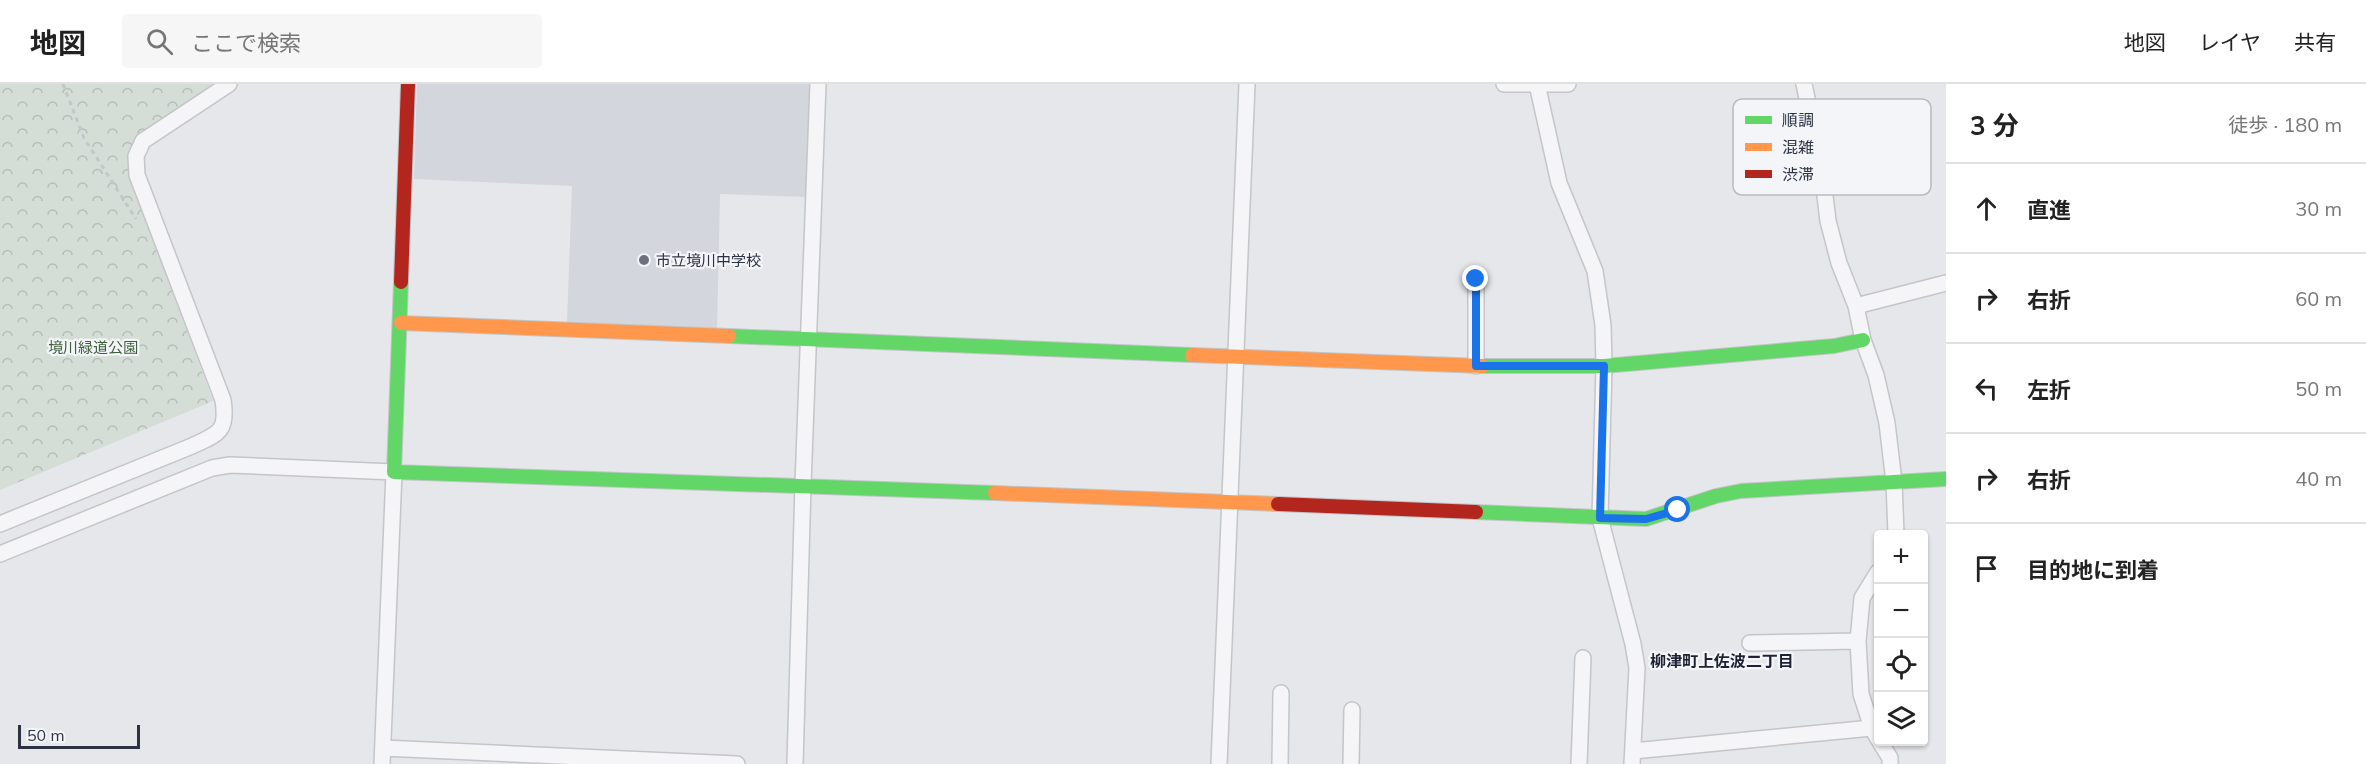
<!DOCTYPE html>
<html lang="ja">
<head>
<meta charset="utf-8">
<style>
  :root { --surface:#fff; --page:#f6f6f6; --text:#222; --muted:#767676; --line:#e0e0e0 }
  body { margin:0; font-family:Mulish,"Noto Sans JP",sans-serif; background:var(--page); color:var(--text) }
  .controls { position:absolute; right:18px; bottom:18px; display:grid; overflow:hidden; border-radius:6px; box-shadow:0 2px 4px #0004 }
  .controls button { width:54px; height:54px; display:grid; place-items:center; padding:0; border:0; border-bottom:2px solid var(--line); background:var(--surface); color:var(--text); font:30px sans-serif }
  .scale { position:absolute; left:18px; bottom:15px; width:122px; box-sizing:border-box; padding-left:6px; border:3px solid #2b3244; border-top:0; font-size:16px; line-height:21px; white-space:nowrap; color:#2b3244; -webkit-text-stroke:4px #f4f5f9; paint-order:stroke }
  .stop { position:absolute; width:18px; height:18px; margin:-14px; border:4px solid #1a73e8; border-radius:50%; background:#fff }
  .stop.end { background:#1a73e8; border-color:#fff; box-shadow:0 2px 6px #0008 }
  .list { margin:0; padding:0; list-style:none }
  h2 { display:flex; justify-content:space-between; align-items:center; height:78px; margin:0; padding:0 24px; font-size:26px }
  h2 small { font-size:20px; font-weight:400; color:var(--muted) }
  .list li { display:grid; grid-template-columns:39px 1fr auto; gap:18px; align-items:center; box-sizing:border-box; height:90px; padding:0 24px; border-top:2px solid var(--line) }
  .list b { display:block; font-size:22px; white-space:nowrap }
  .list em { font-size:20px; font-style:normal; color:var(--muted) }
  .icon { flex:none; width:33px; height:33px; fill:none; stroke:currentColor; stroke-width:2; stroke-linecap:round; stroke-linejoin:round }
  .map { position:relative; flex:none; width:1946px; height:680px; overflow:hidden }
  header { display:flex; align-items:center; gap:36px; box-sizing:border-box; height:84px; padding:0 30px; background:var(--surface); border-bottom:2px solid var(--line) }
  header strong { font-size:28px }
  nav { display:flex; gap:33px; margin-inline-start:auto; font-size:21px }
  .search { width:420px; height:54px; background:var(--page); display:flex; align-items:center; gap:15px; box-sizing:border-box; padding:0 21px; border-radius:6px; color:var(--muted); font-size:22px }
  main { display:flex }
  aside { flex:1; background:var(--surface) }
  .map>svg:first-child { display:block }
  .built { fill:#d4d6dd }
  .forest { fill:url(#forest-crowns) }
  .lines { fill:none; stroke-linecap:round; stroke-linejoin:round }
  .street-casing { stroke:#c3c5c8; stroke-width:18 }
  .fast-casing { stroke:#c3c5c8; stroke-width:16 }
  .slow-casing { stroke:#c3c5c8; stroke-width:16 }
  .jam-casing { stroke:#c3c5c8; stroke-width:16 }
  .path { stroke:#c5c5ca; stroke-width:3; stroke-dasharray:4.5 4.5; stroke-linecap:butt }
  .street { stroke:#f5f5f7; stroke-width:15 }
  .fast { stroke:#63d668; stroke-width:14 }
  .slow { stroke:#ff974d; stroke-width:14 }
  .jam { stroke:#b3261e; stroke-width:14 }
  .route { stroke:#1a73e8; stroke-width:8 }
  .poi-dot { fill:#6c717e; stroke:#f4f5f9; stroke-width:2 }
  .labels { text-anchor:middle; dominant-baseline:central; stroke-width:4.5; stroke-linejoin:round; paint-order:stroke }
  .poi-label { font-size:15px; fill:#2b3244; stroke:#f4f5f9; text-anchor:start }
  .park-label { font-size:15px; fill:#3c5f39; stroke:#f4f5f9 }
  .neighbourhood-label { font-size:16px; font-weight:bold; fill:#1d2335; stroke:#f4f5f9 }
  .key { fill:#f4f5f9; stroke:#b8bac3; stroke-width:1.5 }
  .key-label { font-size:16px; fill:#2b3244 }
</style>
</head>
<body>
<header>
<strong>地図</strong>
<div class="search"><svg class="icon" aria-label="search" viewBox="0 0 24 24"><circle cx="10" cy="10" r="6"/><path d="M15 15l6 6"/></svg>ここで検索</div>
<nav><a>地図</a><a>レイヤ</a><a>共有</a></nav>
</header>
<main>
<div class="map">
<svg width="1946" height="680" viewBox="0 0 1946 680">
  <defs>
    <pattern id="forest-crowns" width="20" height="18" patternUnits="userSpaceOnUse" patternTransform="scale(1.5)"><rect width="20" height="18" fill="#d4ddd6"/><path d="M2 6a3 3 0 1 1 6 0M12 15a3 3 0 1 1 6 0" fill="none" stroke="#b6beb9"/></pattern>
  </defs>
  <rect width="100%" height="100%" fill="#e5e7ea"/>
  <path class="built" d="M417,0h394l-4,113 -87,-3 -3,136 -150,-8 5,-136 -158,-7z"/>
  <path class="forest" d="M0,0h219l-82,52 -9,19 2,23 83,223 -213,89z"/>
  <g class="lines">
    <defs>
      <path id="street" d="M1504,0h64
        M1537,0l22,99 36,88 8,54 1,41 -4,152 33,126 4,24 -5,96
        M1804,0l18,87 6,50 11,42 17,43 7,34 13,35 11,48 7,59 2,52
        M1856,222l90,-23
        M1476,282v-87
        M0,440l192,-78c26,-12 36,-14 31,-46l-86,-225 -1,-19 7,-15 86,-57
        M0,470l212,-86 18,-3 164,7 -12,292
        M1878,488l-16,26 -4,43 3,53 11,34 6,11
        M1750,559l108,-2
        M1880,658l10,16v6
        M383,664l354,16
        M1633,667l239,-23
        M795,680l8,-279 15,-401
        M1219,680l28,-680
        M1280,680l1,-71
        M1351,680l1,-54
        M1579,680l4,-106"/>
      <path id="fast" d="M401,198l-7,190 601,21
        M729,252l463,19
        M1482,282h122l230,-20 29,-6
        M1476,428l170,7 70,-23 25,-5 205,-12"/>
      <path id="slow" d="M401,239l328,13
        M1192,271l290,11
        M995,409l283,11"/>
      <path id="jam" d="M401,198l7,-198
        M1278,420l198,8"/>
    </defs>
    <use href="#street" class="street-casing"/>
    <use href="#fast" class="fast-casing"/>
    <use href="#slow" class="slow-casing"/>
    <use href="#jam" class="jam-casing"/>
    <path class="path" d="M63,0l21,54 52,81"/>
    <use href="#street" class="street"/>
    <use href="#fast" class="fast"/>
    <use href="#slow" class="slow"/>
    <use href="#jam" class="jam"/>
  </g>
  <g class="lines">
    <path class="route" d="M1476,195v87h128l-4,152 46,1 32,-9"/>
  </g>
  <circle class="poi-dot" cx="644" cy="176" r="6"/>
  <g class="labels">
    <g class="poi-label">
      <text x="656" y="176">市立境川中学校</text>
    </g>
    <g class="park-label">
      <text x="93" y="263">境川緑道公園</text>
    </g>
    <g class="neighbourhood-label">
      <text x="1722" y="577">柳津町上佐波二丁目</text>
    </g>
  </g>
  <rect x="1733" y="15" width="198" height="96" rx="9" class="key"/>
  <rect x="1745" y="32" width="27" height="8" fill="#63d668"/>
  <rect x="1745" y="59" width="27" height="8" fill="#ff974d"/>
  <rect x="1745" y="86" width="27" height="8" fill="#b3261e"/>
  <g class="key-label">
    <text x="1782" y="42">順調</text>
    <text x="1782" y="69">混雑</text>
    <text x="1782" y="96">渋滞</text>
  </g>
</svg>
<div class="controls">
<button>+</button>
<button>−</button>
<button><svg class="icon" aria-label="locate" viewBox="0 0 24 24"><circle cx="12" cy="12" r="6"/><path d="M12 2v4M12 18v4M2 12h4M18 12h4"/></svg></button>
<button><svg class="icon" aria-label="layers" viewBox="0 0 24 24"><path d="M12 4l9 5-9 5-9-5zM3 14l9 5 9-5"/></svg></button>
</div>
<div class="scale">50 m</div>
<div class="stop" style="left:1678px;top:426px"></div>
<div class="stop end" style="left:1476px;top:195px"></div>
</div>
<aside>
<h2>3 分<small>徒歩 · 180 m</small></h2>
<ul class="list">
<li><svg class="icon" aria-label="ahead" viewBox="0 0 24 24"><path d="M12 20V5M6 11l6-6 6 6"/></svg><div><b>直進</b></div><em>30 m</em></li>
<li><svg class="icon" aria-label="right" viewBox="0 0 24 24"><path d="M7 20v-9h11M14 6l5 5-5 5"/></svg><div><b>右折</b></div><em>60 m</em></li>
<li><svg class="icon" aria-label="left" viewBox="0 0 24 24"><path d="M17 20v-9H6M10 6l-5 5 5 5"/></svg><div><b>左折</b></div><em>50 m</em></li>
<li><svg class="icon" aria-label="right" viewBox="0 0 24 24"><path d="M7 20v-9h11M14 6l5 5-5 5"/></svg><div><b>右折</b></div><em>40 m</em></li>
<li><svg class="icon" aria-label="arrive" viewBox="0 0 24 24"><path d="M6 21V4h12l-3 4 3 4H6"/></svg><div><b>目的地に到着</b></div></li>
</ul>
</aside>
</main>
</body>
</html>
